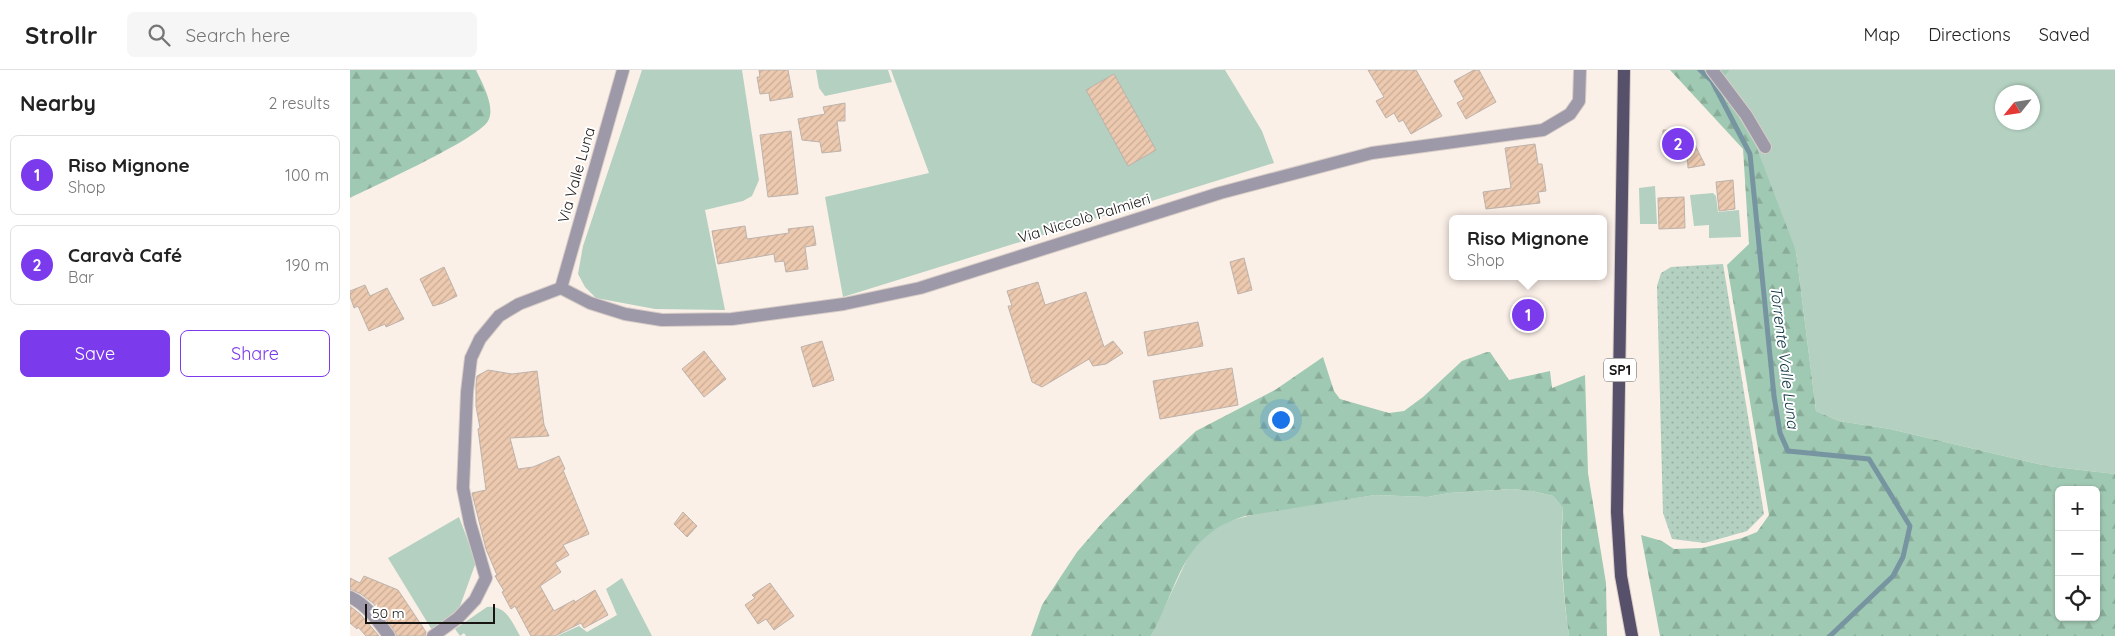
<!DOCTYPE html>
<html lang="en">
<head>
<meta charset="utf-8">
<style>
  :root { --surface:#fff; --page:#f6f6f6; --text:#222; --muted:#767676; --line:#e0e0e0; --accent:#7c3aed }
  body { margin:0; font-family:Quicksand,sans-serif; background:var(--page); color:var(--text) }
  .controls { position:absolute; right:15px; bottom:15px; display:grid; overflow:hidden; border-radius:8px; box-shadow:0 1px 4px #0004 }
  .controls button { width:45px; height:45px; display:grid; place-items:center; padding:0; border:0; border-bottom:1px solid var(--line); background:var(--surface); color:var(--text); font:25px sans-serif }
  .compass { position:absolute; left:1645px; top:15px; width:45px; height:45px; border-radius:50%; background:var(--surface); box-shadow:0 1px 4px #0004; rotate:240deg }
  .scale { position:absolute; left:15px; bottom:12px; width:130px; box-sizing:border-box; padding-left:5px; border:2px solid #171411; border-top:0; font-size:14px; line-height:18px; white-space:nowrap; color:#171411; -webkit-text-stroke:4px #fff; paint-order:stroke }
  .you { position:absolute; left:930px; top:349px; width:18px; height:18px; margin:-12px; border:4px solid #fff; border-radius:50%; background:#1a73e8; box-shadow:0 0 0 8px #1a73e833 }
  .badge { display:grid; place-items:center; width:32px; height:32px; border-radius:50%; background:var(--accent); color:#fff; font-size:16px; font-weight:700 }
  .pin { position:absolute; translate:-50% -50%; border:2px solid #fff; box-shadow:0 1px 5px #0006 }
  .popup { position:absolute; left:1099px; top:145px; width:158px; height:65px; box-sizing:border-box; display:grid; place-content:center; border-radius:8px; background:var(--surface); filter:drop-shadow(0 1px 4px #0005); font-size:16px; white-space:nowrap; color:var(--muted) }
  .popup b { font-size:19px; color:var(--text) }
  .popup::after { content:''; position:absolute; left:50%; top:100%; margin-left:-10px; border:10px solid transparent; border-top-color:var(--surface) }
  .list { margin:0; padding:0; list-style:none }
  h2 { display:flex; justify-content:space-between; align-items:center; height:65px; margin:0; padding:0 20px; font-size:21px }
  h2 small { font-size:16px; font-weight:400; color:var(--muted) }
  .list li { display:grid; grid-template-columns:32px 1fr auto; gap:15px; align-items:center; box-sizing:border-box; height:80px; margin:0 10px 10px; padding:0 10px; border:1px solid var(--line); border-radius:8px }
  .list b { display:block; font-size:19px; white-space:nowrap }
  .list p { margin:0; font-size:16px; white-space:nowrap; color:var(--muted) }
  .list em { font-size:16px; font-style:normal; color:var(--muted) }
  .actions { display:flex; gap:10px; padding:15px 20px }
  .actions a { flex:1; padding:11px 0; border:1px solid var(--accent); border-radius:8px; text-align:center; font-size:18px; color:var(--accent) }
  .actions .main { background:var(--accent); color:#fff }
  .icon { flex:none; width:28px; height:28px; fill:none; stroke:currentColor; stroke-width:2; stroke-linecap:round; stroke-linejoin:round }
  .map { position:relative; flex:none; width:1765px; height:566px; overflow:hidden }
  header { display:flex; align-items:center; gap:30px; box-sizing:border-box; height:70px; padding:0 25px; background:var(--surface); border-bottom:1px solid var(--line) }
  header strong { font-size:24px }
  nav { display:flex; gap:28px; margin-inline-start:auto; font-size:18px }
  .search { width:350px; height:45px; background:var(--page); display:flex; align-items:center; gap:12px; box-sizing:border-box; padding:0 18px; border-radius:8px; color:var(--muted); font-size:19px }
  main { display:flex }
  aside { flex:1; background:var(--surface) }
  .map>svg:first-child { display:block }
  .green { fill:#b3d0c0; fill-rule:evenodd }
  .forest { fill:url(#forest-firs); fill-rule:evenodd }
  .park { fill:url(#park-dots) }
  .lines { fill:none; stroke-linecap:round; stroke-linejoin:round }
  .stream { stroke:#7795a1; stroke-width:5 }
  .building { fill:url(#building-hatch); stroke:#bdb3ac }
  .minor-casing { stroke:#d7cdc6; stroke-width:14 }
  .major-casing { stroke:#d7cdc6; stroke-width:14 }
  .minor { stroke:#9d99a9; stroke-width:12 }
  .major { stroke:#57506b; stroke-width:12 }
  .labels { text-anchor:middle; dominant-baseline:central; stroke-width:4; stroke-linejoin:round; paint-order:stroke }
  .shield { fill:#fff; stroke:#5d5a58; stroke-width:1 }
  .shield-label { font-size:14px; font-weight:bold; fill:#171411 }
  .street-label { font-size:15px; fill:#171411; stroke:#fff }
  .water-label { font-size:16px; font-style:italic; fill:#09313f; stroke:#fff }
</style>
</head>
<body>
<header>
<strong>Strollr</strong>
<div class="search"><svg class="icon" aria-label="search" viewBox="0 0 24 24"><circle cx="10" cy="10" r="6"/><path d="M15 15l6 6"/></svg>Search here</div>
<nav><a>Map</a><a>Directions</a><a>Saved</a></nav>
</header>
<main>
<aside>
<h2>Nearby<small>2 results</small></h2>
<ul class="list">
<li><span class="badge">1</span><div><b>Riso Mignone</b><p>Shop</p></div><em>100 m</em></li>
<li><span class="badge">2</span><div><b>Caravà Café</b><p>Bar</p></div><em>190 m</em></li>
</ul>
<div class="actions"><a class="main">Save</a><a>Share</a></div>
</aside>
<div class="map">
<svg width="1765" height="566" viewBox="0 0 1765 566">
  <defs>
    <pattern id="forest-firs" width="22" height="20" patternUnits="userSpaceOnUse" patternTransform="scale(1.25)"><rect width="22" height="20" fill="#a0c9b3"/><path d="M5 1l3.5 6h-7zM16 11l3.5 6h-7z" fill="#89ac99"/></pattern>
    <pattern id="park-dots" width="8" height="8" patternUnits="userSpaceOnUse" patternTransform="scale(1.25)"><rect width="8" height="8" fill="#b3d0c0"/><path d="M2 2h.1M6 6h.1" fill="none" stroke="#99b2a4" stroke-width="1.8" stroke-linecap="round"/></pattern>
    <pattern id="building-hatch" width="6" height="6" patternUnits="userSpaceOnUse" patternTransform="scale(1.25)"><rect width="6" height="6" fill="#ecc9af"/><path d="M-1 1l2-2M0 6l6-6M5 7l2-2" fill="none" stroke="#caac96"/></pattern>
  </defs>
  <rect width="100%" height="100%" fill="#fbf0e8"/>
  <path class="green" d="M292,0h100l17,110 -7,16 -9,5 -38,9 20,100 -70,-1 -59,-11 -11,-11 -7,-13 5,-28z
    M466,0h72l4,12 -67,14 -6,-8z
    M541,0h334l37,61 12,32 -431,134 -18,-100 104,-24z
    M1380,0h385v404l-68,-8 -157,-37 -51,-8 -23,-10 -20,-160 -77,-167zM1652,22h30v30h-30z
    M1305,116l2,38h-17l-1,-36z
    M1363,123l3,3 2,16 21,-2 2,27 -32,1v-13l-15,1 -4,-31z
    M1162,419l20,2 21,5 10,12c-4,44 0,85 6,128h-418l37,-79 9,-13 12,-11 20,-12 34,-9 112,-17 52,2 22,-4z
    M109,447l17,45 -17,47 -27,21 -44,-72z
    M272,508l30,58h-95l22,-10 8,6 30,-17 -11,-26z
    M137,537c19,-2 25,15 33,29h-54l-2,-3 -4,3 -5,-7z"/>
  <path class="forest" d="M0,0h126c6,13 20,37 12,51 -10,18 -114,65 -138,77z
    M1320,0h60l-11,14 37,62 40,105 20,160 23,10 51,8 157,37 68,8v162h-455l-19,-101 21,6 12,8 28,-1 40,-10 15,-6 12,-17 -42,-250 22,-21 -6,-95zM1709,420h37v127h-37z
    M1137,282h3l19,28 41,-9 2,17 33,-13 3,98 18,110 1,53h-38c-6,-43 -9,-84 -6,-128l-10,-12 -21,-5 -20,-2 -63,4 -22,4 -52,-2 -130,21c-65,20 -65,68 -94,120h-120l11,-31 35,-53 26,-30 46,-47 47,-44 79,-41 48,-33 11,34 6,8 49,14 15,-2 19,-14 39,-36z"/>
  <path class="park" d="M1373,194l41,250 -17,17 -42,12 -33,-4 -9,-26 -6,-227 4,-13 10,-6z"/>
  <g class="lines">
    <path class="stream" d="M1350,0l12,11 38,73 24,242 6,37 8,18 81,8 41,67 -7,31 -10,19 -63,60"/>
  </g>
  <path class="building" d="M409,0h29l5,27 -23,4 -1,-8 -9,1 -3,-17h3z
    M1018,0h48l26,46 -31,18 -8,-14 -4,2 -5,-9 -8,5 -10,-17 8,-4z
    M1124,0h5l17,32 -30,17 -9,-16 7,-4 -10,-18z
    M764,4l42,76 -28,16 -42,-76z
    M495,33v18h-8l4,30 -19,2 -2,-11 -18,-2 -4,-21 27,-5 -2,-7z
    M1336,59l2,2 17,34 -17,3 -1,-18h-24v-20l23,1z
    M441,61l7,63 -30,3 -8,-62z
    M1185,74l3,20h4l4,27 -8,1 2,11 -54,6 -3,-17 28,-4 -6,-40z
    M1383,110l2,29 -16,2 -3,-29z
    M1334,127l1,31 -26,1 -1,-31z
    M395,156l2,13 42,-6 -1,-4 25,-3 3,19 -11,2 3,22 -22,3 -2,-11 -9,1 -1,-8 -56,10 -6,-33z
    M894,188l8,32 -14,4 -8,-32z
    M94,197l13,29 -14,7 -10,3 -13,-27z
    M688,212l7,23 41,-13 18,55 9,-6 10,12 -17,11 -13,2 -4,-7 -47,28 -10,-5 -19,-60 -5,-16h4l-5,-15z
    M15,215l5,11 17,-8 17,31 -18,8 -1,-3 -16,7 -11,-25 -4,2 -4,-12v-5z
    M848,252l5,24 -55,10 -4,-24z
    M472,271l12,39 -21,7 -12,-40z
    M354,281l22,28 -22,18 -22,-28z
    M882,298l6,37 -78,14 -7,-38z
    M138,300l24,4 25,-3 7,54 5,11 -39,2 8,31 15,-2 26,-11 6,13 -2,1 26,64 -26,11 6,10 -14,8 6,9 -21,14 14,25 20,-11 1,2 20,-12 13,25 -24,13 -3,-5 -26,13h-24l-16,-30 -4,3 -9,-17 2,-1 -9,-15 2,-1 -11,-26 -14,-56 14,-3 -8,-61 2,-1 -4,-22v-21l1,-9z
    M333,442l14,14 -10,11 -13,-13z
    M14,506l34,14 28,42 -1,4h-28l-6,-10 -18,-23 -12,-9 -11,-5v-11l10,5z
    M420,513l24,33 -20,14 -8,-11 -8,5 -13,-19 10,-7 -3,-3z
    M0,536l11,9 18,21h-13l-8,-9 -1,2 -7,-6z"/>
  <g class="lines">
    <defs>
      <path id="minor" d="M1362,0l34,45 19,32
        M211,218l29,15 35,11 37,6 70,-1 112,-15 76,-16 300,-95 152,-40 171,-23 27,-16 9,-13 1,-31
        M211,218l62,-218
        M0,527c17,8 28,24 39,39
        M83,566l25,-18 17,-18 11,-22 -16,-55 -7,-35 4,-96 4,-34 9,-19 19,-23 20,-12 42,-16"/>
      <path id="major" d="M1274,0l-7,442 4,64 11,60"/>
    </defs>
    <use href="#minor" class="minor-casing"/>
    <use href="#major" class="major-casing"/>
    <use href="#minor" class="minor"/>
    <use href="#major" class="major"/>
  </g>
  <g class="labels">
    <rect class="shield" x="1254" y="288.5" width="32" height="23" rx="4"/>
    <g class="shield-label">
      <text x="1270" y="300">SP1</text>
    </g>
    <g class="street-label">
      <text transform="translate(226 105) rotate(-74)">Via Valle Luna</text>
      <text transform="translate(734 148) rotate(-17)">Via Niccolò Palmieri</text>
    </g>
    <g class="water-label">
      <text transform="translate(1435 287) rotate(83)">Torrente Valle Luna</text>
    </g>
  </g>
</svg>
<div class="controls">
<button>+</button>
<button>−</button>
<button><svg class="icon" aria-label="locate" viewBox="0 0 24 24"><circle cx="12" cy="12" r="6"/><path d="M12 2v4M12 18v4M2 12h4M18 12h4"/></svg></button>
</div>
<svg class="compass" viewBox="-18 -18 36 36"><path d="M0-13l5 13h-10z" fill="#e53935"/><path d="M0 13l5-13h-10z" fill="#767676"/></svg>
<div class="scale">50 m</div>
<div class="you"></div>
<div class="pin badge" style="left:1178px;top:245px">1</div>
<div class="popup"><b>Riso Mignone</b>Shop</div>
<div class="pin badge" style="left:1328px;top:74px">2</div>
</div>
</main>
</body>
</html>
